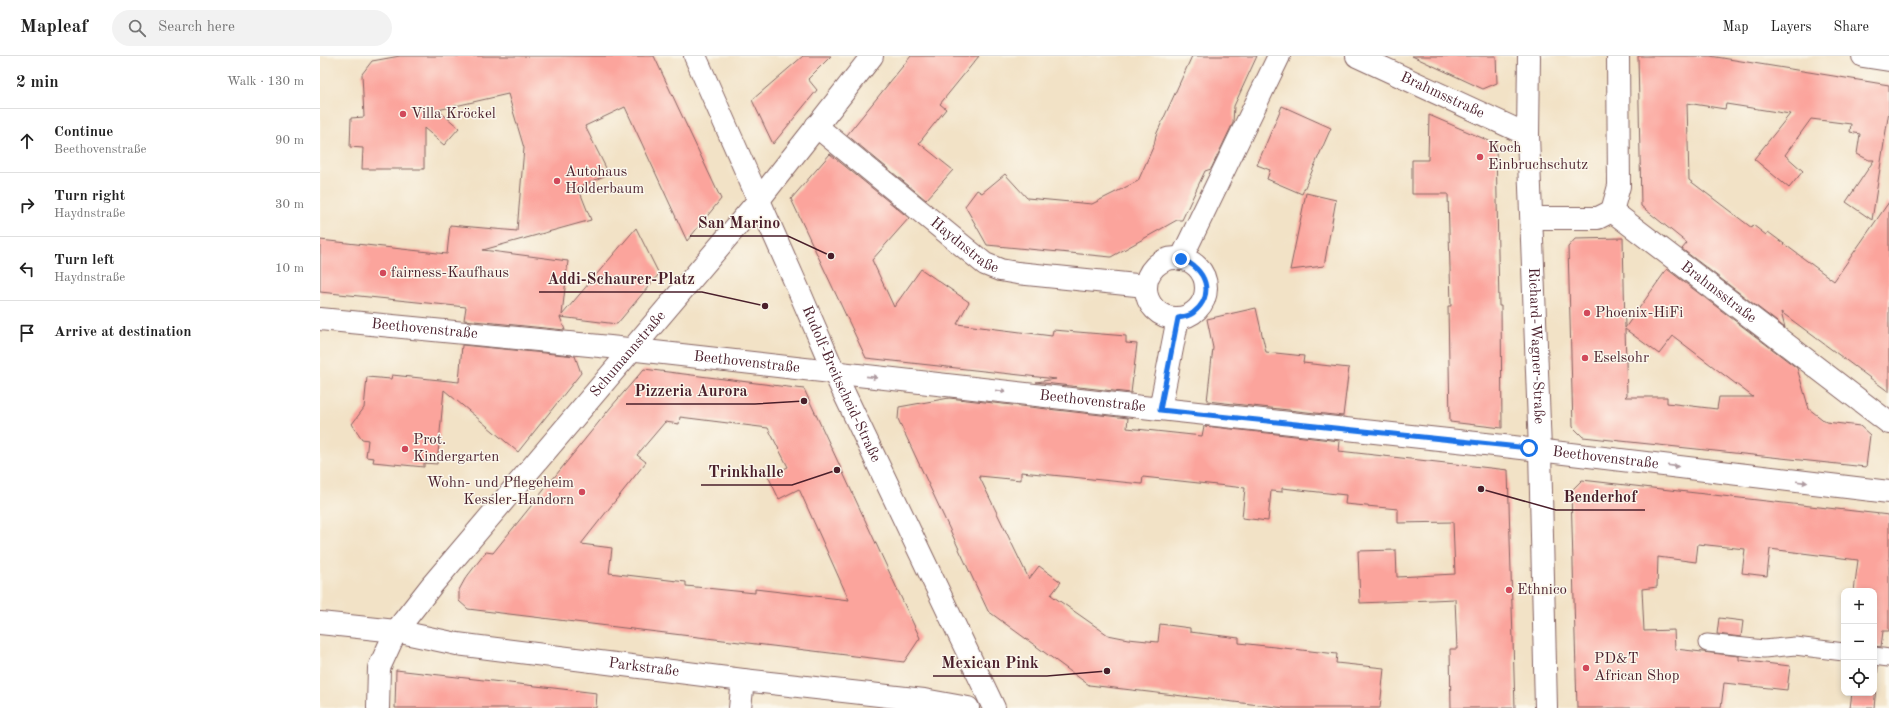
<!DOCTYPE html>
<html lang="en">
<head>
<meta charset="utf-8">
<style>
  :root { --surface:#fff; --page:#f2f2f2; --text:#222; --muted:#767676; --line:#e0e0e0 }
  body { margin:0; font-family:"Old Standard TT",serif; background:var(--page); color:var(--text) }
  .controls { position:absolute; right:12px; bottom:12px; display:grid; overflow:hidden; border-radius:8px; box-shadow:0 2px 6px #0003 }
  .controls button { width:36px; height:36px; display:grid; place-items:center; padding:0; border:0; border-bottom:1px solid var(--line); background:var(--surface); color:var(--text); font:20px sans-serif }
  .stop { position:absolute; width:12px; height:12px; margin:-9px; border:3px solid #1a73e8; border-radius:50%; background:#fff }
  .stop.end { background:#1a73e8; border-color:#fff; box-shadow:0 1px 4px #0008 }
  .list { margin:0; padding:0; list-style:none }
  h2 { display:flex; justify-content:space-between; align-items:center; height:52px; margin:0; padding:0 16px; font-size:17px }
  h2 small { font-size:13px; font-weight:400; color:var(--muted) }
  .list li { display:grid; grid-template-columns:26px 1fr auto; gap:12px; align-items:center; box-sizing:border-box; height:64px; padding:0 16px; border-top:1px solid var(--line) }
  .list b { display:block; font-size:15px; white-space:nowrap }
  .list p { margin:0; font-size:13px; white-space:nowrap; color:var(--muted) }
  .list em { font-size:13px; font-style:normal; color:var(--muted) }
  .icon { flex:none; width:22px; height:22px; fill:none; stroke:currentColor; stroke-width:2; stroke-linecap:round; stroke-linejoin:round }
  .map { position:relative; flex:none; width:1569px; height:652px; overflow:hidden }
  header { display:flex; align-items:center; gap:24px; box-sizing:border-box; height:56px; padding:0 20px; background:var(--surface); border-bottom:1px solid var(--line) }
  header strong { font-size:19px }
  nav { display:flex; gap:22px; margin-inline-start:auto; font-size:14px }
  .search { width:280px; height:36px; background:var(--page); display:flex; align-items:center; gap:10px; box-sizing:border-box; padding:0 14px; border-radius:22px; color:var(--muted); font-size:15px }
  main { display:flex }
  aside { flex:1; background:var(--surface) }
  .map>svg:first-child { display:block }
  .building { fill:#fba49c; fill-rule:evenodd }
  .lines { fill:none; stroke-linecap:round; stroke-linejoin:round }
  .lane-casing { stroke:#856361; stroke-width:19 }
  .street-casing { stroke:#856361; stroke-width:24 }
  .secondary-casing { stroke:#856361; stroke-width:24 }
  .lane { stroke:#fff; stroke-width:17 }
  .street { stroke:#fff; stroke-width:22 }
  .secondary { stroke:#fff; stroke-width:22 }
  .oneway { fill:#ae9aa0 }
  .route { stroke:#1a73e8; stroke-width:5 }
  .poi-dot { fill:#d1495b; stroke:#fbf7ec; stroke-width:1.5 }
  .labels { text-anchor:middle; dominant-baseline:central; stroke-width:3; stroke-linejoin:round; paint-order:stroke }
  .street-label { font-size:15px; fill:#4a1f2b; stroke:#fbf7ec }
  .poi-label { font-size:15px; fill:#4a1f2b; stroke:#fbf7ec; text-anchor:start }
  .leader { fill:none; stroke:#4a1f2b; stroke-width:1.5 }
  .callout-dot { fill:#4a1f2b; stroke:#fbf7ec; stroke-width:1.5 }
  .callout-label { font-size:16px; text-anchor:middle; font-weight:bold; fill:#4a1f2b; stroke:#fbf7ec; stroke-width:3; stroke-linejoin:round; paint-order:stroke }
</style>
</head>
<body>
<header>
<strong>Mapleaf</strong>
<div class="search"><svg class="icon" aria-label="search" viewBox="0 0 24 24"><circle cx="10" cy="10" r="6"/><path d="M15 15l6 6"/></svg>Search here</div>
<nav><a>Map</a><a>Layers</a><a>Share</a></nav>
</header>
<main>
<aside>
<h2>2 min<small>Walk · 130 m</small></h2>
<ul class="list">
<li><svg class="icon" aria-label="ahead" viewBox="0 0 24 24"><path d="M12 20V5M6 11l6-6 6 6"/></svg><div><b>Continue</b><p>Beethovenstraße</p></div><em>90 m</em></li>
<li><svg class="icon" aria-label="right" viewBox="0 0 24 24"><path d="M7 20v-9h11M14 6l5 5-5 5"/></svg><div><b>Turn right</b><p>Haydnstraße</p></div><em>30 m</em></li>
<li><svg class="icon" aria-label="left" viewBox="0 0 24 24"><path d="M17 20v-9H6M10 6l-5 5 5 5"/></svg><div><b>Turn left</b><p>Haydnstraße</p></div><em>10 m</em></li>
<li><svg class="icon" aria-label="arrive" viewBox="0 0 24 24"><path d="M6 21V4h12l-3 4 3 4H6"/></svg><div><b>Arrive at destination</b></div></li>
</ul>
</aside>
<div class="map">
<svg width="1569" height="652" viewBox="0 0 1569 652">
  <rect width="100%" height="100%" fill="#fbf7ec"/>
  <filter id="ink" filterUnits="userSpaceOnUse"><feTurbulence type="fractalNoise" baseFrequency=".025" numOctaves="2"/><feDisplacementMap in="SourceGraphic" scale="8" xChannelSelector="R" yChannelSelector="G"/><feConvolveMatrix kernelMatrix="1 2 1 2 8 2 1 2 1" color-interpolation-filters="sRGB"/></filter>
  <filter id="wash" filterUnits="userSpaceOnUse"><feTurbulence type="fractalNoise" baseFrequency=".012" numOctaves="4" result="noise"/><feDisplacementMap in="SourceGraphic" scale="16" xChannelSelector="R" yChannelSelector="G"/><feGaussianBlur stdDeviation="0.9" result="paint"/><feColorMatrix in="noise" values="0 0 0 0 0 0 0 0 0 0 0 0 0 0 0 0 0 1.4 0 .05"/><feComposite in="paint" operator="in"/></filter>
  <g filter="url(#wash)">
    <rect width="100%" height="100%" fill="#f2e2c6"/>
    <g id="blocks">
      <path class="building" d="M80,0h254l67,143 -34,42 -62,-134 -40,19 24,48 -31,13 13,33 -108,30 85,11 -6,54 74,-87 23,46 -42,50 -57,-7 5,13 -101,-10 2,-13 -146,-15v-52l127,14 3,-29 67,6 7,-83 -16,-54 -70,16 21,18 -15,17 -20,-17v41h-62l1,-21 -13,-1 1,-29 13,-1 -2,-43 10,-13z
        M483,0h28l-23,23 9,11 -44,54 -21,-44z
        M591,0h68l-39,48 6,5 -27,34 34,27 -27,30 -79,-65z
        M872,0h65l-23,50 -1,17 -22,46 -6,2 -23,49h-5l-66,37 -124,-12 -22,-39 12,-16 5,3 23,-19 22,24 65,6 46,-23 16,-36 2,-10z
        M1092,0h84l1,27 -14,6z
        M1318,0h72l179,29v26l-17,109 -26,-18 28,-42h-5l-12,-6 3,-20 -10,-2 1,-8 -40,-5 -26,36 18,16 -14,17 -35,-29 36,-45 -64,-10 -1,5 -38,-6 2,77 63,48 1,-3 13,10 2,-3 66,49 55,-79v190l-108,-80 4,16 -103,-79 5,-6 -46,-37z
        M962,50l49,22 -29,66 -35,-15 3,-9 -13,-5z
        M1109,59l67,29 3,162h2l1,122 -52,-6 -2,-116h3l-3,-112h-36v-34h16z
        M510,98l79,64 -37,42 22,47 27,-38 48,33 -12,22 95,12 1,-6 73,6v7l11,1 -6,49 -95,-11 20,-3 -190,-21 -75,-159z
        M986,137l30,7 -12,66 -34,4z
        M1303,182l2,90 42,-59 130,99 12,41 17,13 34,4 10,9 -4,32 -283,-30 -10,-10 -5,-180 7,-8zM1305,273l34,25 14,-18 80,61h-34l-2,12 -50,-6v-6h-42l2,-2z
        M936,252l10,44 38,4 -1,7 46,5 -6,48 -136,-15 6,-53 -6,-29z
        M142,289l113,11 6,17 -63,79 -74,-62 -7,74 -13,-1v4l-51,-5 1,-4 -8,-1 2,-17 -6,-1 -10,-15 12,-16 3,-31 24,2 1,-4 67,7z
        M324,313l160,20 116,249 -16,24 -436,-53 -9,-8v-11l6,-11 21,-27 7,1 118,-146zM360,361l88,11 20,39 -20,9 11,23 20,-10 50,111 -94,-11v4l-69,-7v-4l-77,-9 3,-25 -31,-4 65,-82 -9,-7 28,-33 14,2z
        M629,342l179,20 -1,10 75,8 2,-10 136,15 -1,10 169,19 7,238h-64l-1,-59h7l-2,-50 -95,4 -2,-52 38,-1 1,27 58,-3 -2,-52 -55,1v-14l-53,-5 1,-9 -64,-7v4l-11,-1 -3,30 -26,-3 3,-30 -102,-11 -1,7 -121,-12v8l-42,-4 50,103 10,-13 22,16 -10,13 57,40 20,4 30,3 2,-18 30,4v4l49,6v5l98,11 -1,9 48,5 -4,40h-95l-196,-23 -101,-74 -90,-192 1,-12z
        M1262,424l307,35v116h-6l-2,16 -7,-1v-55h-20l4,-31 -88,-11 -3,27 -25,-3 3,-24 -47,-5 -2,18 -38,-5 -1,30 -15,2 2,42 30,-1 1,19 64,7v4l51,6 -3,24 -63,-7 -3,25h-144l-6,-217z
        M1399,562l24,3 -2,16 -24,-3z
        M1554,610l4,1 -4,41h-24l2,-15h22z
        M76,614l201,23 -1,15h-201z"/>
    </g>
  </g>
  <g filter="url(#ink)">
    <use href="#blocks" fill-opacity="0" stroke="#856361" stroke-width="1"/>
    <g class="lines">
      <defs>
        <path id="lane" d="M1387,587l57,6 31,-3 49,6
          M1554,600l15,2"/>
        <g id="street">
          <path id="s1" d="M1037,0l171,79"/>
          <path id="s2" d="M1209,0l-1,79 12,315 6,258"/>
          <path d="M1543,0l26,4"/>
          <path id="s3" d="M496,70l169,138 15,6 17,3 129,13"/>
          <path id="s4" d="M1292,155l277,212"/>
          <path d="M1292,155l7,-25 -1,-130"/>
          <path d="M1212,162h66l14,-7"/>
          <circle cx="856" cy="232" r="30"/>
          <path d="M861,203l98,-203"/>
          <path id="s5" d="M0,263l290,28 550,62 353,38 376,45"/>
          <path d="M840,353l18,-91"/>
          <path id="s6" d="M0,567l76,8 61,13 286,36 181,20 44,8"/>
          <path id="s7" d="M58,652l1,-40 17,-37 36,-46 326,-384 114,-145"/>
          <path d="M420,652l3,-28"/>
        </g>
        <g id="secondary">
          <path id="s8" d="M375,0l105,237 34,79 160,336"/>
        </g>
      </defs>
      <use href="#lane" class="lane-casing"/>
      <use href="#street" class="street-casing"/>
      <use href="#secondary" class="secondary-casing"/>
      <use href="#lane" class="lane"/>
      <use href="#street" class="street"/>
      <use href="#secondary" class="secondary"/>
    </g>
    <defs><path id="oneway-solid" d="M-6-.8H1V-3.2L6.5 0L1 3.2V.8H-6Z"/></defs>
    <g class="oneway">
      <use href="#oneway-solid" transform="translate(552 321) rotate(6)"/>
      <use href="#oneway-solid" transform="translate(681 335) rotate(6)"/>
      <use href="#oneway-solid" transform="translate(1353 410) rotate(7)"/>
      <use href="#oneway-solid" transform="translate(1482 426) rotate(7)"/>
    </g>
  </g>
  <g class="lines" filter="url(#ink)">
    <path class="route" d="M861,203c25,9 35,36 12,54 -4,3 -10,4 -15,5l-18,92 369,38"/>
  </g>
  <g class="poi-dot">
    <circle cx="83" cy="58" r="4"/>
    <circle cx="1160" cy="101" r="4"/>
    <circle cx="237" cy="125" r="4"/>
    <circle cx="63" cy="217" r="4"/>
    <circle cx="1267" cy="257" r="4"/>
    <circle cx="1265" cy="302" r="4"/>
    <circle cx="85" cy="393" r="4"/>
    <circle cx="262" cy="436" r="4"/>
    <circle cx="1189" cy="534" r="4"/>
    <circle cx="1266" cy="612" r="4"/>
  </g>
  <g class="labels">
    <g class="street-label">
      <text stroke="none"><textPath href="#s1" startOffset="94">Brahmsstraße</textPath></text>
      <text stroke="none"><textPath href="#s3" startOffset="191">Haydnstraße</textPath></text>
      <text stroke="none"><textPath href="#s4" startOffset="134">Brahmsstraße</textPath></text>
      <text stroke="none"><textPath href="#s5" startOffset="105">Beethovenstraße</textPath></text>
      <text stroke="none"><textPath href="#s2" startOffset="290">Richard-Wagner-Straße</textPath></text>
      <text stroke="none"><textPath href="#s7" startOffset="442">Schumannstraße</textPath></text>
      <text stroke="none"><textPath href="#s5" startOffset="429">Beethovenstraße</textPath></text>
      <text stroke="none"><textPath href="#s8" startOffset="359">Rudolf-Breitscheid-Straße</textPath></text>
      <text stroke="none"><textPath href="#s5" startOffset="777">Beethovenstraße</textPath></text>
      <text stroke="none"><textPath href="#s5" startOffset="1293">Beethovenstraße</textPath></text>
      <text stroke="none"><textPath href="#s6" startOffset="327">Parkstraße</textPath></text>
    </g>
    <g class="poi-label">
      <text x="91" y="58">Villa Kröckel</text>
      <text x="1168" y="92">Koch<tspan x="1168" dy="17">Einbruchschutz</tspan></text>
      <text x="245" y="116">Autohaus<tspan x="245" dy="17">Holderbaum</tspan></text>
      <text x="71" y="217">fairness-Kaufhaus</text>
      <text x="1275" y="257">Phoenix-HiFi</text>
      <text x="1273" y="302">Eselsohr</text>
      <text x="93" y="384">Prot.<tspan x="93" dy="17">Kindergarten</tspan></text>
      <text x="254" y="427" text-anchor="end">Wohn- und Pflegeheim<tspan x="254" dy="17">Kessler-Handorn</tspan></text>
      <text x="1197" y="534">Ethnico</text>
      <text x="1274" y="603">PD&amp;T<tspan x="1274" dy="17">African Shop</tspan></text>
    </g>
  </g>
  <path class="leader" d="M511 200L468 180H370M445 250L382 236H219M484 345L435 348H306M517 414L472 429H381M1161 433L1236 454H1325M787 615L727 620H613"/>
  <g class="callout-dot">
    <circle cx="511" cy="200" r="4"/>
    <circle cx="445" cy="250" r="4"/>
    <circle cx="484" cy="345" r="4"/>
    <circle cx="517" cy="414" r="4"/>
    <circle cx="1161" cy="433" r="4"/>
    <circle cx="787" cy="615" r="4"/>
  </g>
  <g class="callout-label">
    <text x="419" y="172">San Marino</text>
    <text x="301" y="228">Addi-Schaurer-Platz</text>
    <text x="371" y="340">Pizzeria Aurora</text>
    <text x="426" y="421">Trinkhalle</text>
    <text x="1280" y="446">Benderhof</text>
    <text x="670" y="612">Mexican Pink</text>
  </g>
</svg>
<div class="controls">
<button>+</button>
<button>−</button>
<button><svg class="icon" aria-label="locate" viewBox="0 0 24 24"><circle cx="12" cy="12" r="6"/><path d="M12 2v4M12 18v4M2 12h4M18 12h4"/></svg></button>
</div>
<div class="stop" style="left:1209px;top:392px"></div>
<div class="stop end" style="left:861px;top:203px"></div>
</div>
</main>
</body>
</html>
